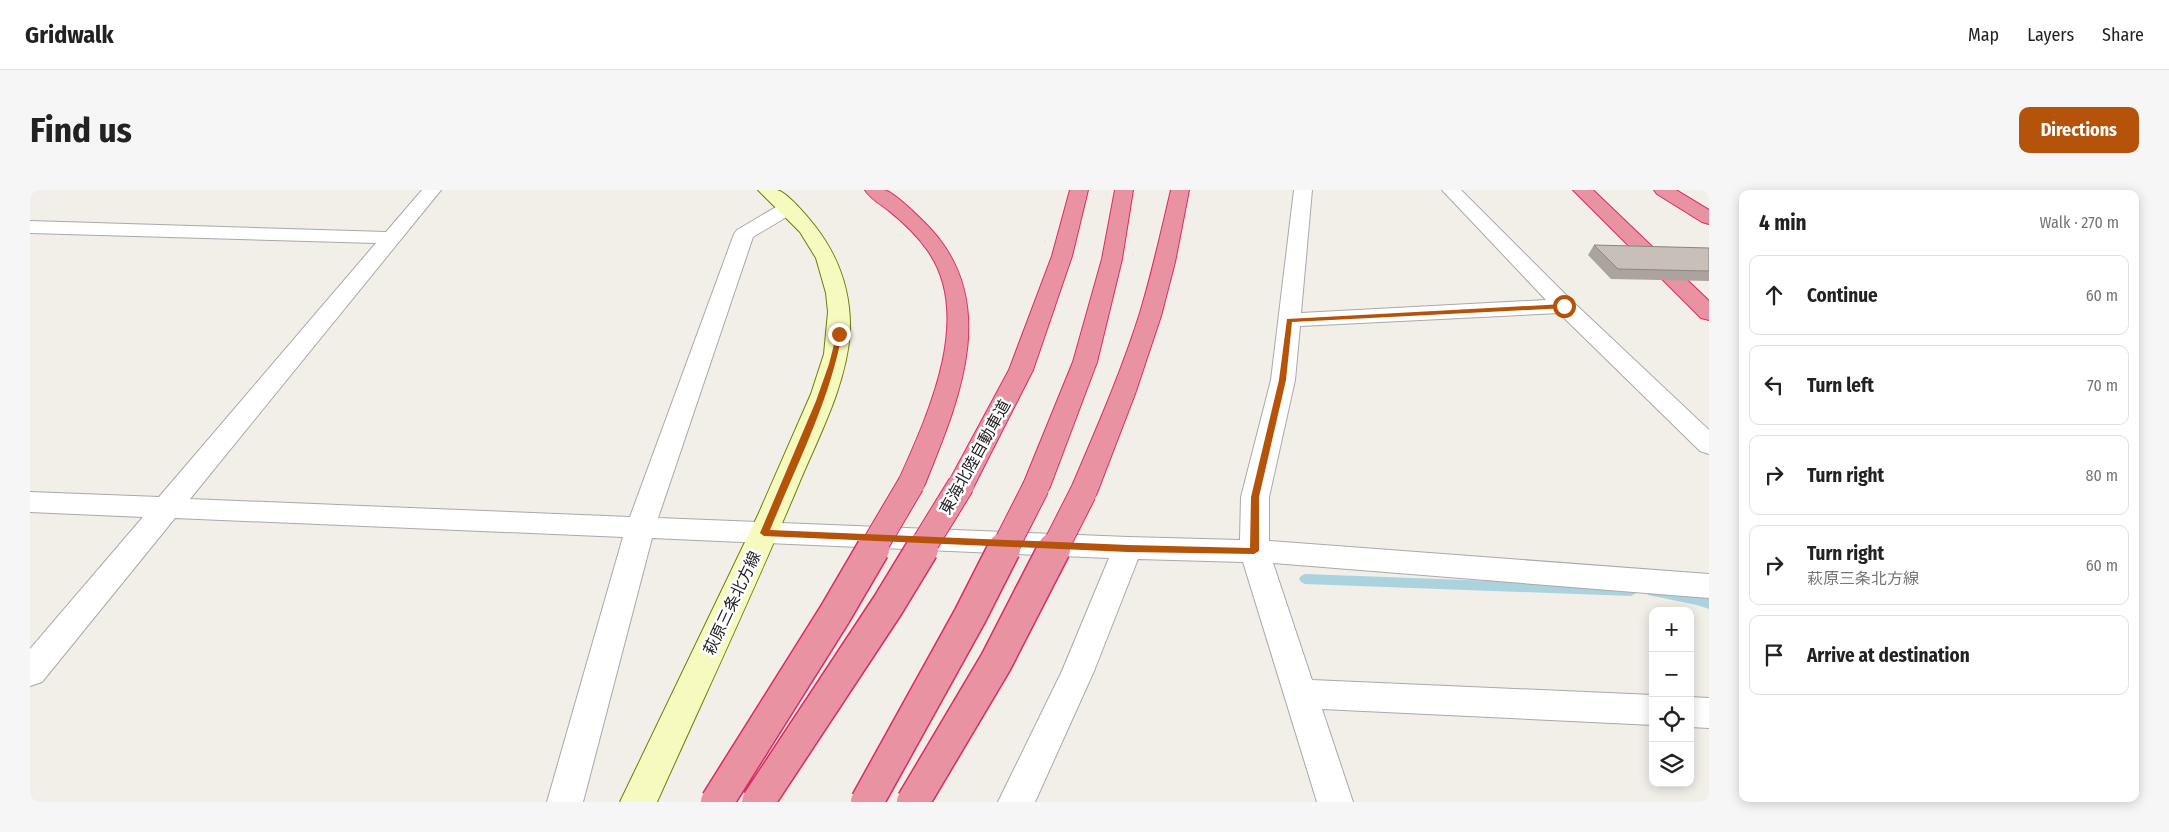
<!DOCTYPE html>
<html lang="en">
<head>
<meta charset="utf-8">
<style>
  :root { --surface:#fff; --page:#f6f6f6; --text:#222; --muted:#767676; --line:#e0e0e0; --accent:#b45309 }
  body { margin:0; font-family:"Fira Sans Condensed","Noto Sans JP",sans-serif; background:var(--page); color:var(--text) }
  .controls { position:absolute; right:15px; bottom:15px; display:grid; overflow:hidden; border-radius:10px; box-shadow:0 2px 12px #0003 }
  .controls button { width:45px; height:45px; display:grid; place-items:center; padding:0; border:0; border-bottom:1px solid var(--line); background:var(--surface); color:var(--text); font:25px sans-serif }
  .stop { position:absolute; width:15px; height:15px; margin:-11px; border:4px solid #b45309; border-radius:50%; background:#fff }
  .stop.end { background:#b45309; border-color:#fff; box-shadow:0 1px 5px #0008 }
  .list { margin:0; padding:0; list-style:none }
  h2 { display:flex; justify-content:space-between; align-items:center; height:65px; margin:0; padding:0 20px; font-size:21px }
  h2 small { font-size:16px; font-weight:400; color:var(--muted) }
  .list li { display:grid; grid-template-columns:32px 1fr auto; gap:15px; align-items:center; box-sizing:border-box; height:80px; margin:0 10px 10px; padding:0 10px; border:1px solid var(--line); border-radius:10px }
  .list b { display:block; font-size:19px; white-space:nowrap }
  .list p { margin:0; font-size:16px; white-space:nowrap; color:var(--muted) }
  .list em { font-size:16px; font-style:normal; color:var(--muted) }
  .icon { flex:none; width:28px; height:28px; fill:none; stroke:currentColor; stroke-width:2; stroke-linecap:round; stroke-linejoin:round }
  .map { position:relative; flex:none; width:1679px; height:612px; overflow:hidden; border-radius:10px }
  header { display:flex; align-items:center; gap:30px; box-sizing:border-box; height:70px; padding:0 25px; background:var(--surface); border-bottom:1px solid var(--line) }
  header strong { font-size:24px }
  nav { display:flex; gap:28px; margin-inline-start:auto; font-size:18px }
  .intro { display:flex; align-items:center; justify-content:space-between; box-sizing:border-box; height:120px; padding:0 30px }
  h1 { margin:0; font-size:35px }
  .button { padding:12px 22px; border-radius:10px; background:var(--accent); color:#fff; font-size:18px; font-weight:700 }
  main { display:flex; gap:30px; padding:0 30px }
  aside { flex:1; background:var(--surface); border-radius:10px; box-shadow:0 2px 12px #0003 }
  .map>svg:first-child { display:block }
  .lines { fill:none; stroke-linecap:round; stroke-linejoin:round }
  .stream { fill:#aad3df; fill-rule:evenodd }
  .street-casing { stroke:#a9a9a9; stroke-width:2 }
  .secondary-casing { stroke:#707d05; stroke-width:2 }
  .highway-casing { stroke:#dc2a67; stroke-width:2 }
  .street { fill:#fff; fill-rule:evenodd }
  .secondary { fill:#f7fabf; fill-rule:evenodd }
  .highway { fill:#e892a2; fill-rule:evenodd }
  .highway-bridge-far1-casing { stroke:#dc2a67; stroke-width:28; stroke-linecap:butt }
  .highway-bridge-casing { stroke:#dc2a67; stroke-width:35; stroke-linecap:butt }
  .highway-bridge-far1 { stroke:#e892a2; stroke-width:26 }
  .highway-bridge { stroke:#e892a2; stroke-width:32 }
  .wall { fill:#aba49e }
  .building { fill:#c7bfb8; stroke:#8b8681 }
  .route { fill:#b45309 }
  .labels { text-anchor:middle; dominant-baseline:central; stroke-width:5; stroke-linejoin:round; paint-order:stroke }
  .street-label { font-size:16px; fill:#222; stroke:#fff }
</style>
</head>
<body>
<header>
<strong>Gridwalk</strong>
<nav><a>Map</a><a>Layers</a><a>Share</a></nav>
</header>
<div class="intro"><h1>Find us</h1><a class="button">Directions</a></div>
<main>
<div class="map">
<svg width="1679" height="612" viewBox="0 0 1679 612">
  <rect width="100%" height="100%" fill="#f2efe9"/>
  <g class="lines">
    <path class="stream" d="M1275,384l326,12 4,2 2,3 -2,3 -4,2 -326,-12 -4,-2 -2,-3 2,-3z
      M1622,397l46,8 11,4v10l-12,-4 -49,-10 -2,-3 2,-3z"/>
    <defs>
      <path id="street" d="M392,0h19l-251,309 440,18 104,-283 3,-4 44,-26 7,-2 7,2 2,4 -2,4 -42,25 -95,281 470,19 112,3 1,-43 30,-117 23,-190h18l-11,123 245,-13 -104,-110h19l111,111 137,129v24l-9,-3 -141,-138 -259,13 -5,54 -26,117v44l440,33v24l-436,-35 39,117 341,15v30l-331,-16 31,93h-36l-74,-240 -105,-3 -44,112 -59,131h-37l64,-131 47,-113 -457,-20 -69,264h-36l76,-265 -448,-19 -133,164 -12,4v-37l113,-132 -113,-5v-20l129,5 217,-254 -346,-10v-12l356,11z
        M1660,507l19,1v30l-19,-1z"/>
      <path id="secondary" d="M728,0c6,0 13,0 19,0 10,2 31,27 38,36 24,31 36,65 35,105 -3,52 -30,103 -50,150 -45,108 -95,214 -143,321h-37l138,-287 53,-121 13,-40 4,-42 -2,-19 -10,-35 -16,-26z"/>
      <path id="highway" d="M835,0c6,0 13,0 19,0 10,2 33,25 41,33 77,76 35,175 0,261l-4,7 -10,2 -10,-2 -4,-7c29,-65 78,-166 31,-233 -11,-16 -25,-29 -40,-41 -8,-6 -18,-12 -23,-20z
        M1040,0h18l-16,66 -39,114 -62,122 -10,2 -10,-2 -4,-7 62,-115 43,-114z
        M1085,0h18l-11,69 -25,103 -47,125 -4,7 -10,3 -10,-3 -4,-7 51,-125 29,-103z
        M1141,0h18l-14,72 -14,54 -26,78 -38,99 -4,7 -10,3 -10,-3 -4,-7c25,-59 51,-117 70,-177 13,-42 22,-84 32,-126z
        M1543,0h20l116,111v19l-8,-2z
        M1624,0h22l33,20v14l-7,-2 -45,-28z"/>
    </defs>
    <use href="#street" class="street-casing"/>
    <use href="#secondary" class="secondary-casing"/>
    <use href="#highway" class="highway-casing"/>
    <use href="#street" class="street"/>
    <use href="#secondary" class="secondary"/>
    <use href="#highway" class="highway"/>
    <defs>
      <path id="highway-bridge-far1" d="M842,360l39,-66
        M891,360l40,-65
        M974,360l32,-63
        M1024,360l29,-57"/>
      <path id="highway-bridge" d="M687,612l118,-188 38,-65
        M728,612l130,-197 34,-56
        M837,612l103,-186 34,-67
        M883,612l83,-140 58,-113"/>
    </defs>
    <use href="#highway-bridge-far1" class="highway-bridge-far1-casing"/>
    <use href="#highway-bridge" class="highway-bridge-casing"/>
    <use href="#highway-bridge-far1" class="highway-bridge-far1"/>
    <use href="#highway-bridge" class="highway-bridge"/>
  </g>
  <path class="wall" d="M1564,55l115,3v33l-98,-2 -23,-24z"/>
  <path class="building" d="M1564,55l115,3v23l-91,-2z"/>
  <path class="route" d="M1534,114l3,2 -1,2 -274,14 -6,58 -27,117v54l-5,3 -126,-2 -364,-16 -4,-3 56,-132 13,-37 8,-31 5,1c-13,69 -46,132 -72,196l358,15 122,3 1,-51 28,-117 8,-61z"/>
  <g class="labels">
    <g class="street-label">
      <text transform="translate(945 267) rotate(-61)">東海北陸自動車道</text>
      <text transform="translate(702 413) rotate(-65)">萩原三条北方線</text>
    </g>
  </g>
</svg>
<div class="controls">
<button>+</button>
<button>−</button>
<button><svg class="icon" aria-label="locate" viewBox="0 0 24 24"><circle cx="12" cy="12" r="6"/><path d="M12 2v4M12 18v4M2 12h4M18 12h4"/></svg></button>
<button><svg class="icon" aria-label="layers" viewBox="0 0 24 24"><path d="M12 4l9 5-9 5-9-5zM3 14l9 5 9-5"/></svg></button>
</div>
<div class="stop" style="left:1534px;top:116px"></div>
<div class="stop end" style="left:809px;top:144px"></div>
</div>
<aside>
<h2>4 min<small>Walk · 270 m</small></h2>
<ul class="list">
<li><svg class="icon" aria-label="ahead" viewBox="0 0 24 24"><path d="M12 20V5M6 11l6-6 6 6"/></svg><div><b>Continue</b></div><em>60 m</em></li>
<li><svg class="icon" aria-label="left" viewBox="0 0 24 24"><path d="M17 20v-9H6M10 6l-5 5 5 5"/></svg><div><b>Turn left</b></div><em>70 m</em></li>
<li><svg class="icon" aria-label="right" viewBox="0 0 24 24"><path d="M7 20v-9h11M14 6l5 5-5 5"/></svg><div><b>Turn right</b></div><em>80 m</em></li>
<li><svg class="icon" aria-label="right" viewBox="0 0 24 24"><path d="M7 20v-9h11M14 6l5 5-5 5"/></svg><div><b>Turn right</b><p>萩原三条北方線</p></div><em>60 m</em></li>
<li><svg class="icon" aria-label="arrive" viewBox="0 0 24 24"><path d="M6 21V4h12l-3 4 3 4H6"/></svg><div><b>Arrive at destination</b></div></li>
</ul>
</aside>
</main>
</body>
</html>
